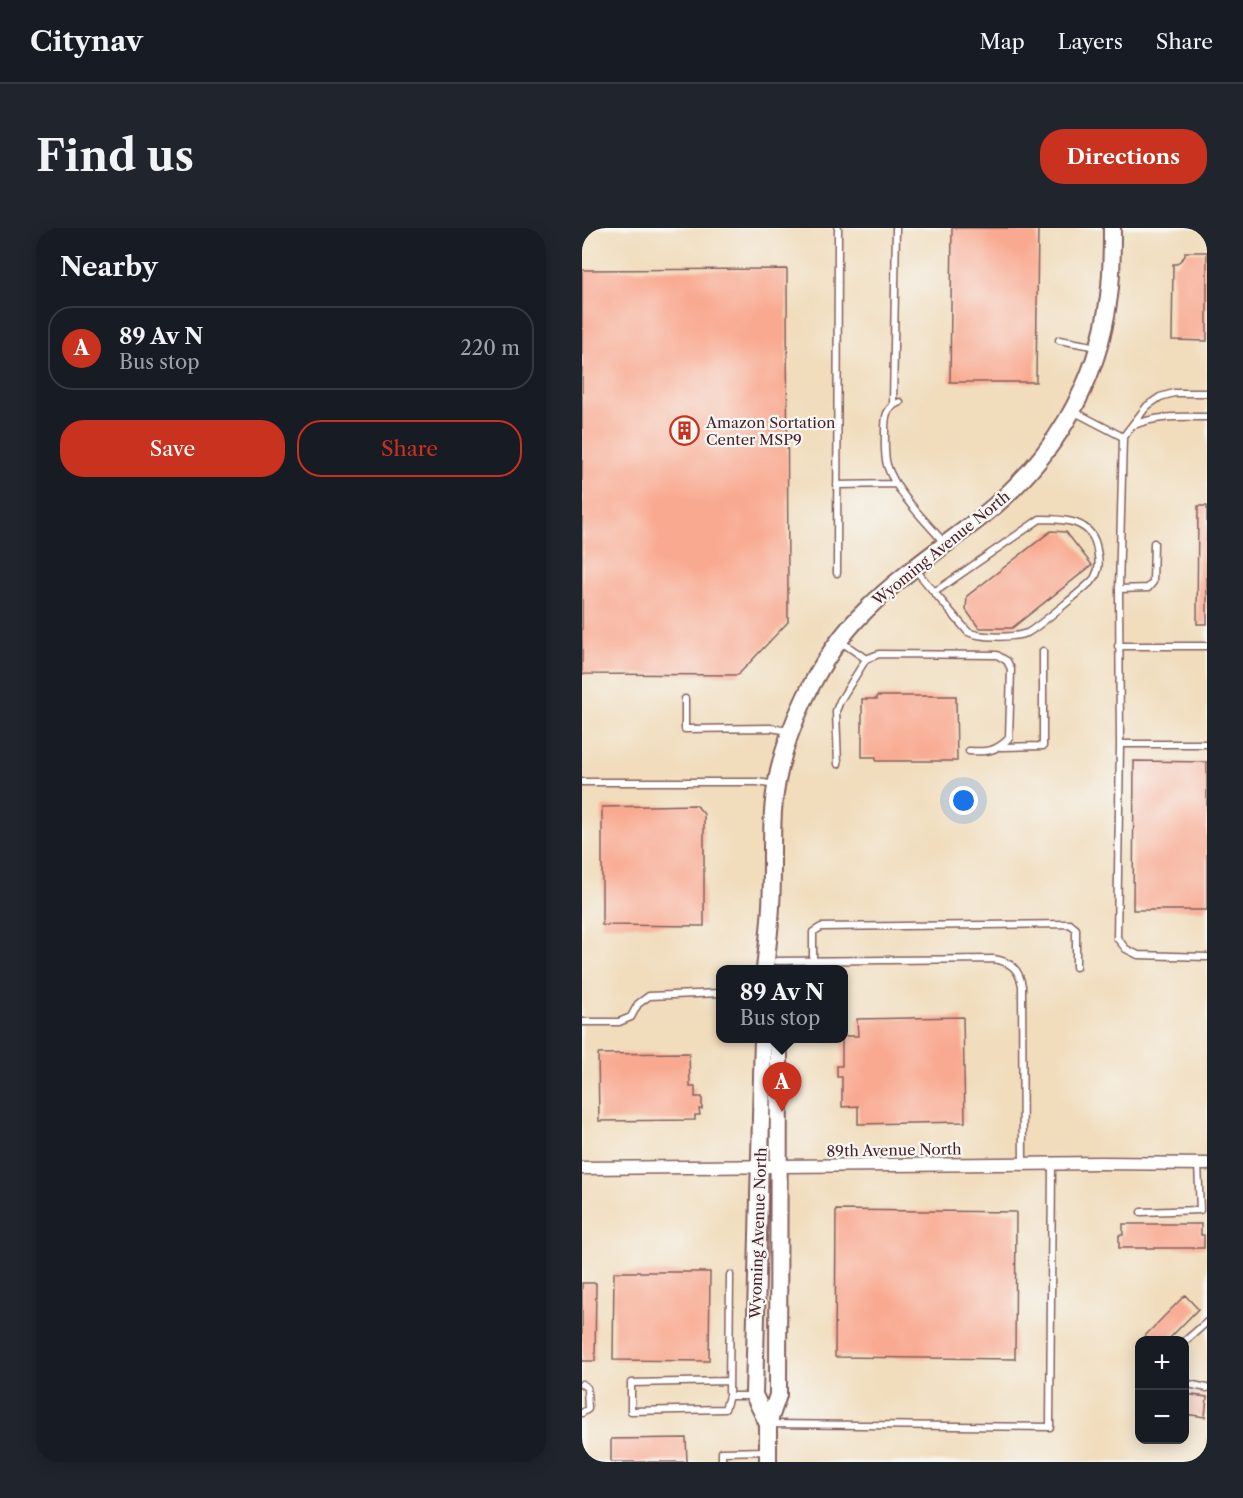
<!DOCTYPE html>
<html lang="en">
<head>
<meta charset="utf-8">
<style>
  :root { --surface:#171b24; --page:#20242c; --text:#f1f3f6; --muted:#9ea1a6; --line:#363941; --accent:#c8321e }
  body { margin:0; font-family:"Libre Caslon Text",serif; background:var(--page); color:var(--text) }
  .controls { position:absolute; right:18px; bottom:18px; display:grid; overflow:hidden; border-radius:12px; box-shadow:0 3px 15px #0003 }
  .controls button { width:54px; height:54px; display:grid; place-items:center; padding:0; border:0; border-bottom:2px solid var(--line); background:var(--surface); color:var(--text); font:30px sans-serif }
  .you { position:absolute; left:382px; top:573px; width:21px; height:21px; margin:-15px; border:4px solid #fff; border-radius:50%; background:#1a73e8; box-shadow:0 0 0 9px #1a73e833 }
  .badge { display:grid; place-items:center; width:39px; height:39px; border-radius:50%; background:var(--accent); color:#fff; font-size:20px; font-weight:700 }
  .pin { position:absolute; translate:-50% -50px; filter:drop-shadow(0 2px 3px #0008) }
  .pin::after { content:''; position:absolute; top:32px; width:21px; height:18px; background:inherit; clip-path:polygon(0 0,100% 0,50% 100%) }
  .popup { position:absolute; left:134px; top:737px; width:132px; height:78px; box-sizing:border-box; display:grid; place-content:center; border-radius:12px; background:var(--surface); filter:drop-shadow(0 2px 4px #0005); font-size:20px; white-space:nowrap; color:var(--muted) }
  .popup b { font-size:22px; color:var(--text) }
  .popup::after { content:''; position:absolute; left:50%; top:100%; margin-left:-12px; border:12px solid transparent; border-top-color:var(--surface) }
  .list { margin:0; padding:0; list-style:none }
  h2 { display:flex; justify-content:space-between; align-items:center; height:78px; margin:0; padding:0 24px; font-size:26px }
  h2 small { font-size:20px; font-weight:400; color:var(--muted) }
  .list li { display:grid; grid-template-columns:39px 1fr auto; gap:18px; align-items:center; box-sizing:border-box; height:84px; margin:0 12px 12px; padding:0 12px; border:2px solid var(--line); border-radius:24px }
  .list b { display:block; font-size:22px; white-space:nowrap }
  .list p { margin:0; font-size:20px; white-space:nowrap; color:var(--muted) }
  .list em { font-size:20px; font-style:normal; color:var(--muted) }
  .actions { display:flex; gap:12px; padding:18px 24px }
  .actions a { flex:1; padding:14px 0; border:2px solid var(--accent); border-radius:24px; text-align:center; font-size:21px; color:var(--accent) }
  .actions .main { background:var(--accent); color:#fff }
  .map { position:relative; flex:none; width:625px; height:1234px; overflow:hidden; border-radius:24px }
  header { display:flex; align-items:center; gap:36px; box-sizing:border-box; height:84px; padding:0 30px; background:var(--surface); border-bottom:2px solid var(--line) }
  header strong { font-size:28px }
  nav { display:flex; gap:33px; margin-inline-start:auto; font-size:21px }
  .intro { display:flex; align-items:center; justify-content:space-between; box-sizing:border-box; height:144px; padding:0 36px }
  h1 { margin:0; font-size:42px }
  .button { padding:15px 27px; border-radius:24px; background:var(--accent); color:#fff; font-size:21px; font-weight:700 }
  main { display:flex; gap:36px; padding:0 36px }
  aside { flex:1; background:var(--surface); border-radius:24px; box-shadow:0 3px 15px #0003 }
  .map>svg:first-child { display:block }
  .building { fill:#f9a990 }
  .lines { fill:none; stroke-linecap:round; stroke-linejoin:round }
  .lane-casing { stroke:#84615d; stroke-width:9 }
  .street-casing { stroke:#84615d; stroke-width:15 }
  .secondary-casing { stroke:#84615d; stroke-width:20 }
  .lane { stroke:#fff; stroke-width:6 }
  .street { stroke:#fff; stroke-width:12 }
  .secondary { stroke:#fff; stroke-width:16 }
  .labels { text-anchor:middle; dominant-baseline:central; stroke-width:4.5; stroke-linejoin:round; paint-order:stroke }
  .poi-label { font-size:15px; fill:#4a1f2b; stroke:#f6f6f2; text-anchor:start }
  .street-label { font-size:15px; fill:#4a1f2b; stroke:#f6f6f2 }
</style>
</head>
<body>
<header>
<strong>Citynav</strong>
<nav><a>Map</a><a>Layers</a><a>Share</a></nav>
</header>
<div class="intro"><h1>Find us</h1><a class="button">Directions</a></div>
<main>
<aside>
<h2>Nearby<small></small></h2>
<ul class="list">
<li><span class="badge">A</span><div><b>89 Av N</b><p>Bus stop</p></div><em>220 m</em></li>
</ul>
<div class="actions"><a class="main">Save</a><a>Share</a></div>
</aside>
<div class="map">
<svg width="625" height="1234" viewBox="0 0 625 1234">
  <rect width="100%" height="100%" fill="#f6f6f2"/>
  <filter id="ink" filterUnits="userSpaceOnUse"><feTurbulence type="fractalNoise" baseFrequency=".0167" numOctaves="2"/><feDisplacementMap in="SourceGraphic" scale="12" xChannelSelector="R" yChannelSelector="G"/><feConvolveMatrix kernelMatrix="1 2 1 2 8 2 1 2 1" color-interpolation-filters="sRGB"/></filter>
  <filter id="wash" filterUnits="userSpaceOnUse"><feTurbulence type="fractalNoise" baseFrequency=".008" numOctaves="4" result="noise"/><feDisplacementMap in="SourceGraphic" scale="24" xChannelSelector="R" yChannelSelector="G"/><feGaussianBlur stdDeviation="1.35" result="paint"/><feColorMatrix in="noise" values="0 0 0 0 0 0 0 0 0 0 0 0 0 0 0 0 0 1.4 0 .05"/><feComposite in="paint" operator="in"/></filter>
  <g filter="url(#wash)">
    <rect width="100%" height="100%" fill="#f1dcbb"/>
    <g id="blocks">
      <path class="building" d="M370,0h86l-2,154h-86z
        M603,24h22v89l-35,-1 1,-76h4l8,-8z
        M205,41l1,353 -50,53 -156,-1v-404z
        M616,278h9v118h-10z
        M469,303l15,1 26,33 -80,63h-33l-13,-18 1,-14z
        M295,468h79l1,65h-81v-4h-14v-58h15z
        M552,533l73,1v148h-74z
        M114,577l8,9v112l-102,-1v-118z
        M381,789l2,105 -107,2v-18l-16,1v-30h-5v-11h5v-28l1,-2h15l-1,-17z
        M107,825l1,34h5v10h7v12h-3l1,6h-5v5l-96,1 -1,-67z
        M254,982l180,2 -1,147 -180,-2z
        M541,996h78v11h3v13h-85v-13h4z
        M32,1044h96l-1,89 -96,-1z
        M0,1055h14l-1,78h-13z
        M603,1067l13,14 -31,32h-27z
        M603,1166l22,3 -2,20 -20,-3z
        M104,1210l1,24h-76v-23z"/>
    </g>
  </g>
  <g filter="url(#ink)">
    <use href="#blocks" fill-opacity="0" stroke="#84615d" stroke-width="1.5"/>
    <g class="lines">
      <defs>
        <path id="lane" d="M477,112l39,7
          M625,165h-33l-14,4 -13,9 -24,31 -4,152 1,155 -3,194 9,11 12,6 69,2
          M318,174c-15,6 -15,15 -15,30 0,11 -1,22 2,33 9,28 39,56 58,79
          M311,177l3,-177
          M491,183l50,26
          M552,197c24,-10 48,-8 73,-8
          M255,257l58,-1
          M333,341l18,22 6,-2 101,-70c25,0 53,1 57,31 2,10 3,18 -2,27 -3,6 -61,53 -68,56 -14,5 -47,5 -59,-1l-35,-41
          M255,345l1,-345
          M537,361l29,-1 5,-6 1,-39
          M258,413l26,18
          M536,418h89
          M103,471v30l85,-1 20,3
          M538,516h87
          M419,519l42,-1v-95
          M256,536l-2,-53 4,-10 26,-42 13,-5 118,1 10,6 4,8 -2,69c-13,14 -23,14 -40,13
          M0,554h175l19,3
          M231,732v-28l8,-5 249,-3 6,5v38
          M195,733l217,-2c17,3 25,10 28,27l1,178
          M0,794h37l12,-5 7,-13 11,-8 71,-3
          M559,984l59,-2 -2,-46
          M148,1047l-1,121h25
          M602,1114l23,-20
          M602,1155l23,5
          M0,1156l5,4 1,21 -6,4
          M147,1168l-4,13 -94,2v-28l98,-2
          M187,1196l281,3 2,-264
          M140,1234v-10l45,-1"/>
        <path id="street" d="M0,940l518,-5 107,1"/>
        <path id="secondary" d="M183,742c2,-22 5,-43 6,-64 2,-32 0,-63 2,-95 3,-39 15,-78 32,-113 15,-32 37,-65 62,-89 34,-34 76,-62 113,-91 71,-56 118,-132 129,-222 3,-22 3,-46 3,-68
          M181,810l-9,357 14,29
          M186,1234v-38l10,-29 1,-357"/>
      </defs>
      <use href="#lane" class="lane-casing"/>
      <use href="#street" class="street-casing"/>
      <use href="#secondary" class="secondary-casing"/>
      <use href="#lane" class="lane"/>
      <use href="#street" class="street"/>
      <use href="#secondary" class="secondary"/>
    </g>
  </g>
  <defs>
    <symbol id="building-ring" viewBox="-11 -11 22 22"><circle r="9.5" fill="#f6f6f2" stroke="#c8321e" stroke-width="1.5"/><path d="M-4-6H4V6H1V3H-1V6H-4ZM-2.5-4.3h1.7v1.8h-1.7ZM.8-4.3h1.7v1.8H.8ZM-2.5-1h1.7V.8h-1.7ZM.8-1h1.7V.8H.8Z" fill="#c8321e"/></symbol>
  </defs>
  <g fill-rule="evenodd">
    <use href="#building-ring" x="86" y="186" width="33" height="33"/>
  </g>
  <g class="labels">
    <g class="poi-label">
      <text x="124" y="194">Amazon Sortation<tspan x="124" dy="17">Center MSP9</tspan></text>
    </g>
    <g class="street-label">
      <text transform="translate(359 320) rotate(-39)">Wyoming Avenue North</text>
      <text transform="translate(312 922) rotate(-1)">89th Avenue North</text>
      <text transform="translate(176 1005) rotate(-88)">Wyoming Avenue North</text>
    </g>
  </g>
</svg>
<div class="controls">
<button>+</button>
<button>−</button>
</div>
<div class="you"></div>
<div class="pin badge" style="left:200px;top:884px">A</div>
<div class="popup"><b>89 Av N</b>Bus stop</div>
</div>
</main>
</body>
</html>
